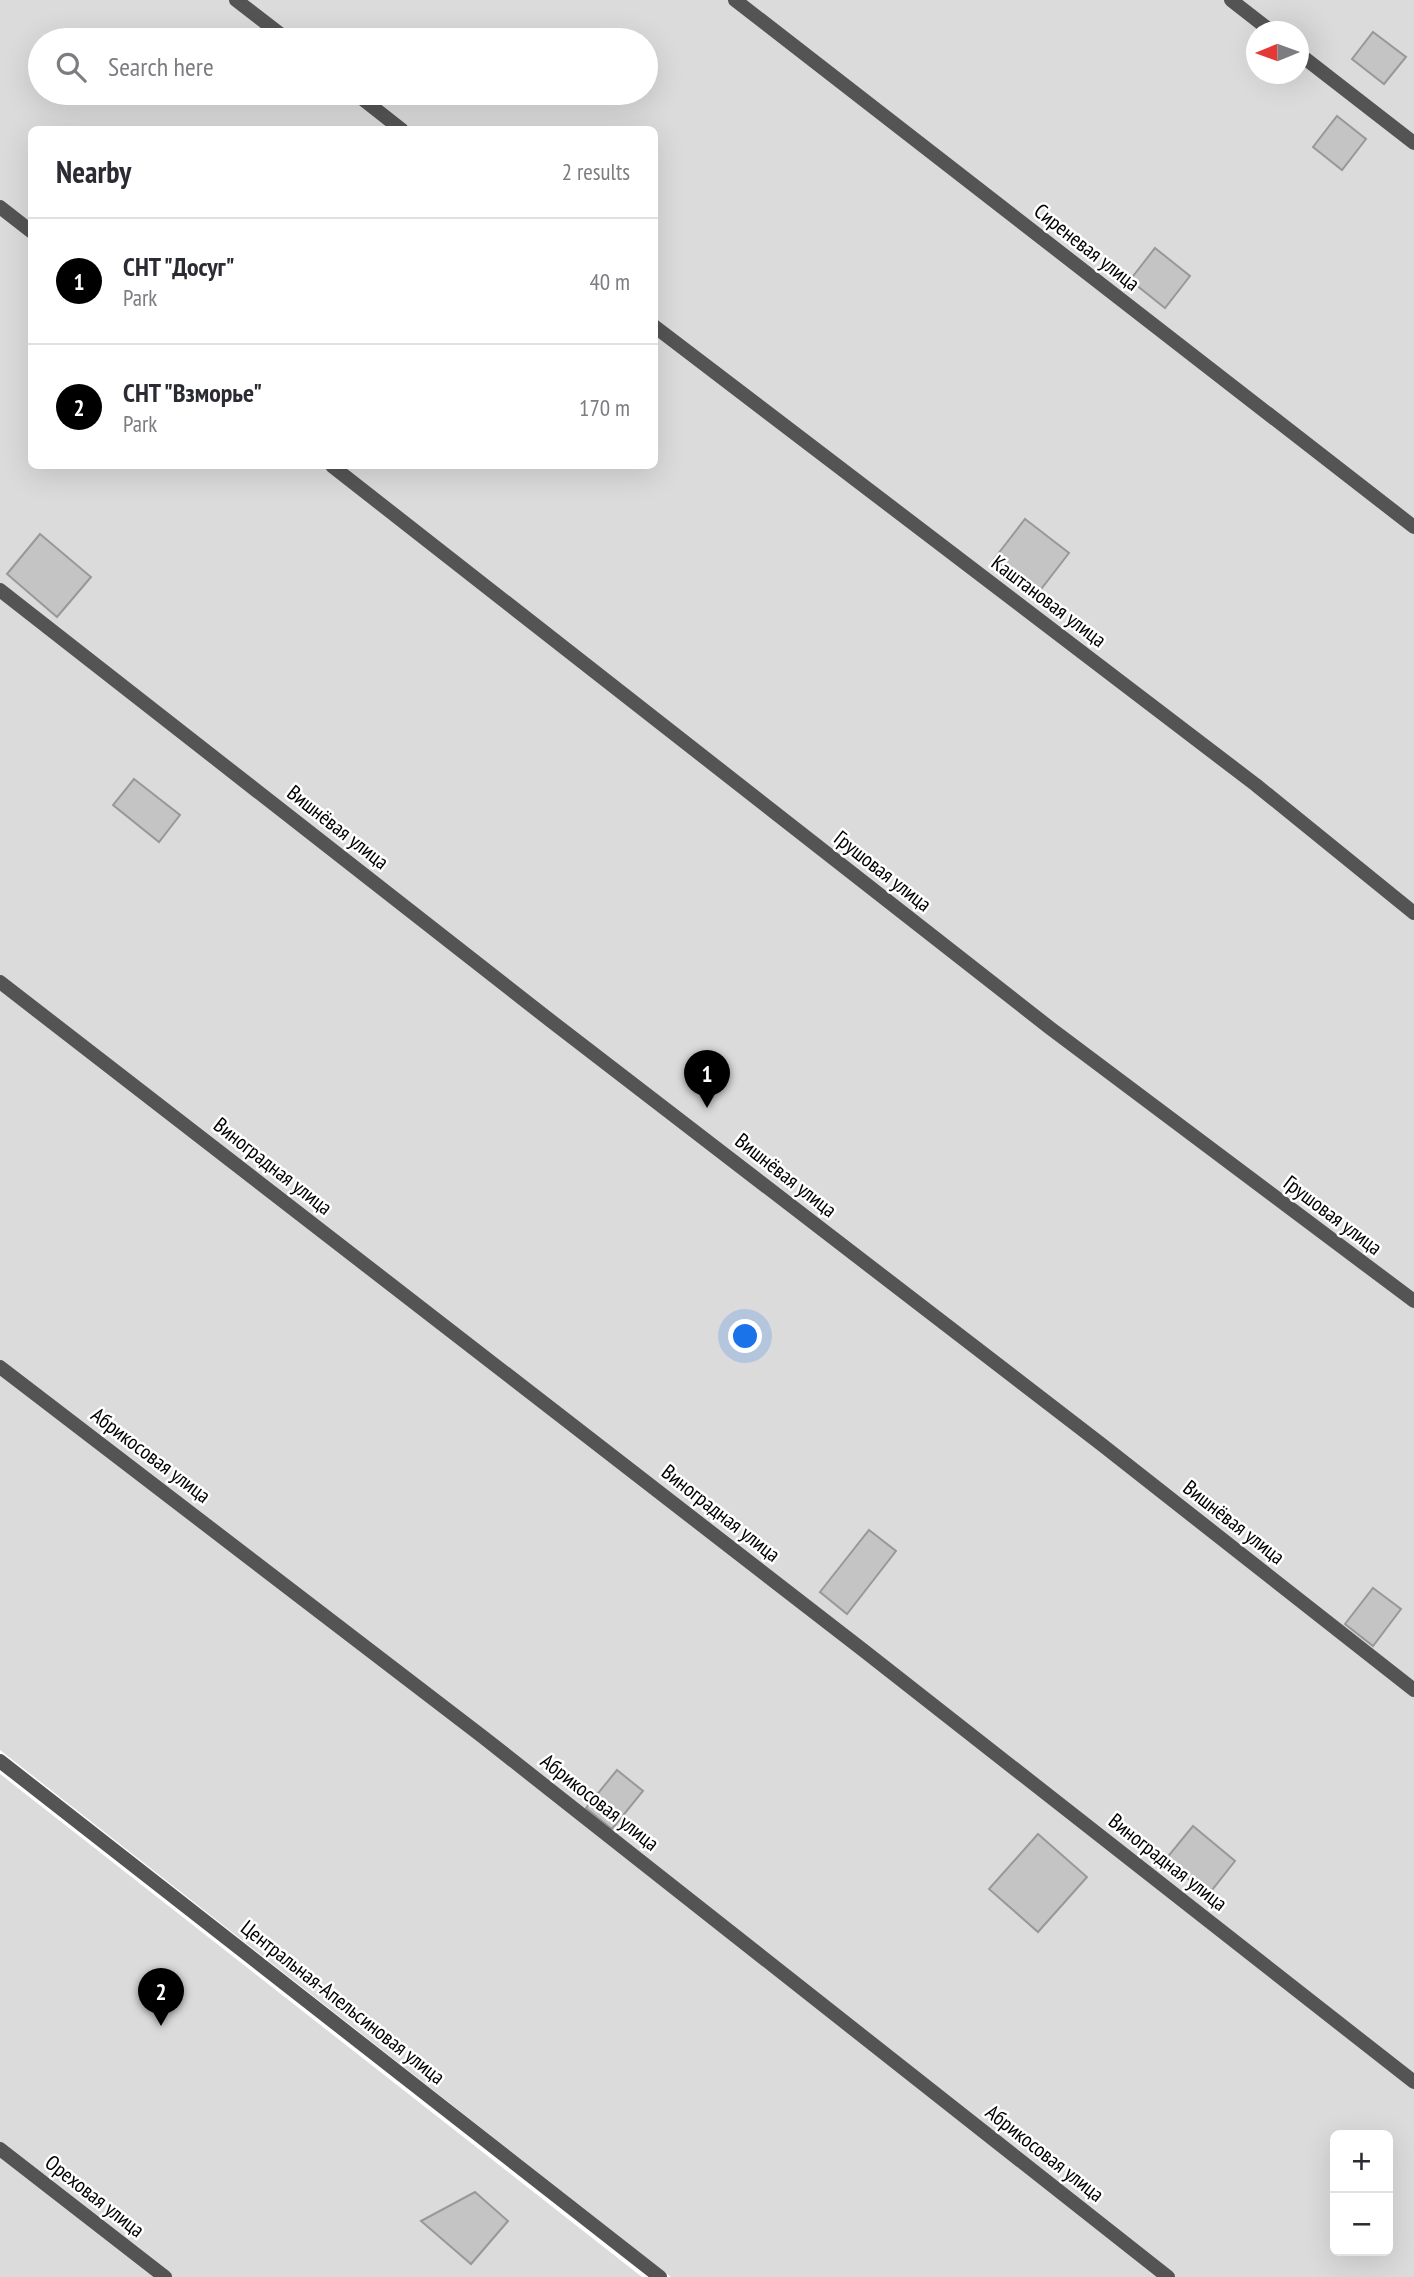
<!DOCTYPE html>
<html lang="en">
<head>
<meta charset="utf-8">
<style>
  :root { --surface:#fff; --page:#f7f7f7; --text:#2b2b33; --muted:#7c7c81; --line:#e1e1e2; --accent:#000 }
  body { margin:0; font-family:"PT Sans Narrow",sans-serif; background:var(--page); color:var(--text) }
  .controls { position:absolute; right:21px; bottom:21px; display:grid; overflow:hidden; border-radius:10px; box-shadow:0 7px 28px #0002 }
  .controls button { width:63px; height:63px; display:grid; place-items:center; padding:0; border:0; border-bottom:2px solid var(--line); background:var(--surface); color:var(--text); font:35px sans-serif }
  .compass { position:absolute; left:1246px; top:21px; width:63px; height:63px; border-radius:50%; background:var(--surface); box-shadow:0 7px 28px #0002; rotate:269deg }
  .you { position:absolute; left:746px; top:1337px; width:24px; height:24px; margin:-18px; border:5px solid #fff; border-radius:50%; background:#1a73e8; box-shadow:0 0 0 10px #1a73e833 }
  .badge { display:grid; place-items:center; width:46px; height:46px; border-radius:50%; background:var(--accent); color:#fff; font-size:23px; font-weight:700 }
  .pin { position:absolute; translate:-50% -58px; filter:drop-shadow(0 2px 4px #0008) }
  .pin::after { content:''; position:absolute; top:37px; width:24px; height:21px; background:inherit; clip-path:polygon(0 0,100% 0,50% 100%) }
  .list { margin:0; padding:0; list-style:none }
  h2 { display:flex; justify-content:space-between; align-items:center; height:91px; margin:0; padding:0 28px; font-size:30px }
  h2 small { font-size:23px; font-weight:400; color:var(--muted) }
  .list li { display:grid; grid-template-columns:46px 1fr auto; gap:21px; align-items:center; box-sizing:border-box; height:126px; padding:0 28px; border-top:2px solid var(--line) }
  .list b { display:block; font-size:26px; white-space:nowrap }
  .list p { margin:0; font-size:23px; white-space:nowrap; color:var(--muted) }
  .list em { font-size:23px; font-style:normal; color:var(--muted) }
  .icon { flex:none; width:38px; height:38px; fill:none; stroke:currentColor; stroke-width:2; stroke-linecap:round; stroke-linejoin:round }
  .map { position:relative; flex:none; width:1414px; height:2277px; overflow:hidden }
  .search { position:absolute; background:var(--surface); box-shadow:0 7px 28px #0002; left:28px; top:28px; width:630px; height:77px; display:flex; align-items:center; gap:18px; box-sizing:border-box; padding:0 24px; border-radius:38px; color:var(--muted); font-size:26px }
  .panel { position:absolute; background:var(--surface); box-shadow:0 7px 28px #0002; left:28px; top:126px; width:630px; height:343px; border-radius:10px }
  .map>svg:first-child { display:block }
  .green { fill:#dbdbdb; fill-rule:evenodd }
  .building { fill:#c4c4c4; stroke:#989898; stroke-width:2 }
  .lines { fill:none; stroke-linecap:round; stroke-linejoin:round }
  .service { stroke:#545454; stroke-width:14 }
  .labels { text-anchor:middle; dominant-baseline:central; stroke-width:5; stroke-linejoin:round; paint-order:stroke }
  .street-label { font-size:21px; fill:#000; stroke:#fff }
</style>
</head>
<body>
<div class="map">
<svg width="1414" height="2277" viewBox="0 0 1414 2277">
  <rect width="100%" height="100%" fill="#fff"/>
  <path class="green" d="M0,0h1414v2277h-743l-671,-527zM1256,32h42v42h-42zM40,40h606v53h-606zM32,130h622v336h-622zM1335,2135h53v116h-53z
    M0,1774l642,503h-642z"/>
  <path class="building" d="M1373,32l33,25 -22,27 -32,-25z
    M1337,116l29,23 -24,31 -29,-23z
    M1155,248l35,28 -25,32 -35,-28z
    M1025,519l44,34 -31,40 -44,-34z
    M40,534l51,43 -34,40 -50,-43z
    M134,779l46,36 -21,27 -46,-37z
    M869,1530l27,21 -49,63 -27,-22z
    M1373,1588l28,21 -28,37 -28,-22z
    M617,1770l26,21 -31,38 -26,-21z
    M1193,1826l42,35 -27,34 -43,-35z
    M1038,1834l49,43 -49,55 -49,-43z
    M475,2192l33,29 -37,43 -50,-43z"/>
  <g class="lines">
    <path class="service" d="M236,0l52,40
      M735,0l679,527
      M1231,0l41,32
      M1298,53l116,90
      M355,93l47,37
      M0,207l32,25
      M654,326l602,459 158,128
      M332,466l718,562 364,273
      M0,590l551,431 550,423 313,246
      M0,982l863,668 551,432
      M0,1367l483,370 685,540
      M0,1761l660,516
      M0,2149l165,128"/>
  </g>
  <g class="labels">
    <g class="street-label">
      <text transform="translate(1087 247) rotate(38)">Сиреневая улица</text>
      <text transform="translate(1049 601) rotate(37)">Каштановая улица</text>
      <text transform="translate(338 827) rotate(38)">Вишнёвая улица</text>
      <text transform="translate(883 871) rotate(38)">Грушовая улица</text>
      <text transform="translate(273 1166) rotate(38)">Виноградная улица</text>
      <text transform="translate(786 1175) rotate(38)">Вишнёвая улица</text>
      <text transform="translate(1333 1215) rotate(37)">Грушовая улица</text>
      <text transform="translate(151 1455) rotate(37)">Абрикосовая улица</text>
      <text transform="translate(721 1513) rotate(38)">Виноградная улица</text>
      <text transform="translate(1234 1522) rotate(38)">Вишнёвая улица</text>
      <text transform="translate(600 1802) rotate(38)">Абрикосовая улица</text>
      <text transform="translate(1168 1862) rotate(38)">Виноградная улица</text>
      <text transform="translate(343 2002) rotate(38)">Центральная-Апельсиновая улица</text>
      <text transform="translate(1045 2153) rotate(38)">Абрикосовая улица</text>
      <text transform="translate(95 2196) rotate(38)">Ореховая улица</text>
    </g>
  </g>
</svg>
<div class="controls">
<button>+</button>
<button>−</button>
</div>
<svg class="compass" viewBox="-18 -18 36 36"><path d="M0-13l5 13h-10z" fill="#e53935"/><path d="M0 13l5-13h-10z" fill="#7c7c81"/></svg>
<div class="you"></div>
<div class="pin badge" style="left:707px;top:1108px">1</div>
<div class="pin badge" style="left:161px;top:2026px">2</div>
<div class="search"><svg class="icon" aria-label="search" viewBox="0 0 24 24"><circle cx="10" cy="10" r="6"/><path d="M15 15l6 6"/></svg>Search here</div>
<section class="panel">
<h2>Nearby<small>2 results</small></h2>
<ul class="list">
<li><span class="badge">1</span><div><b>СНТ &quot;Досуг&quot;</b><p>Park</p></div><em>40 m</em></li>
<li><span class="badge">2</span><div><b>СНТ &quot;Взморье&quot;</b><p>Park</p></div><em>170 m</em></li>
</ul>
</section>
</div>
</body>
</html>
